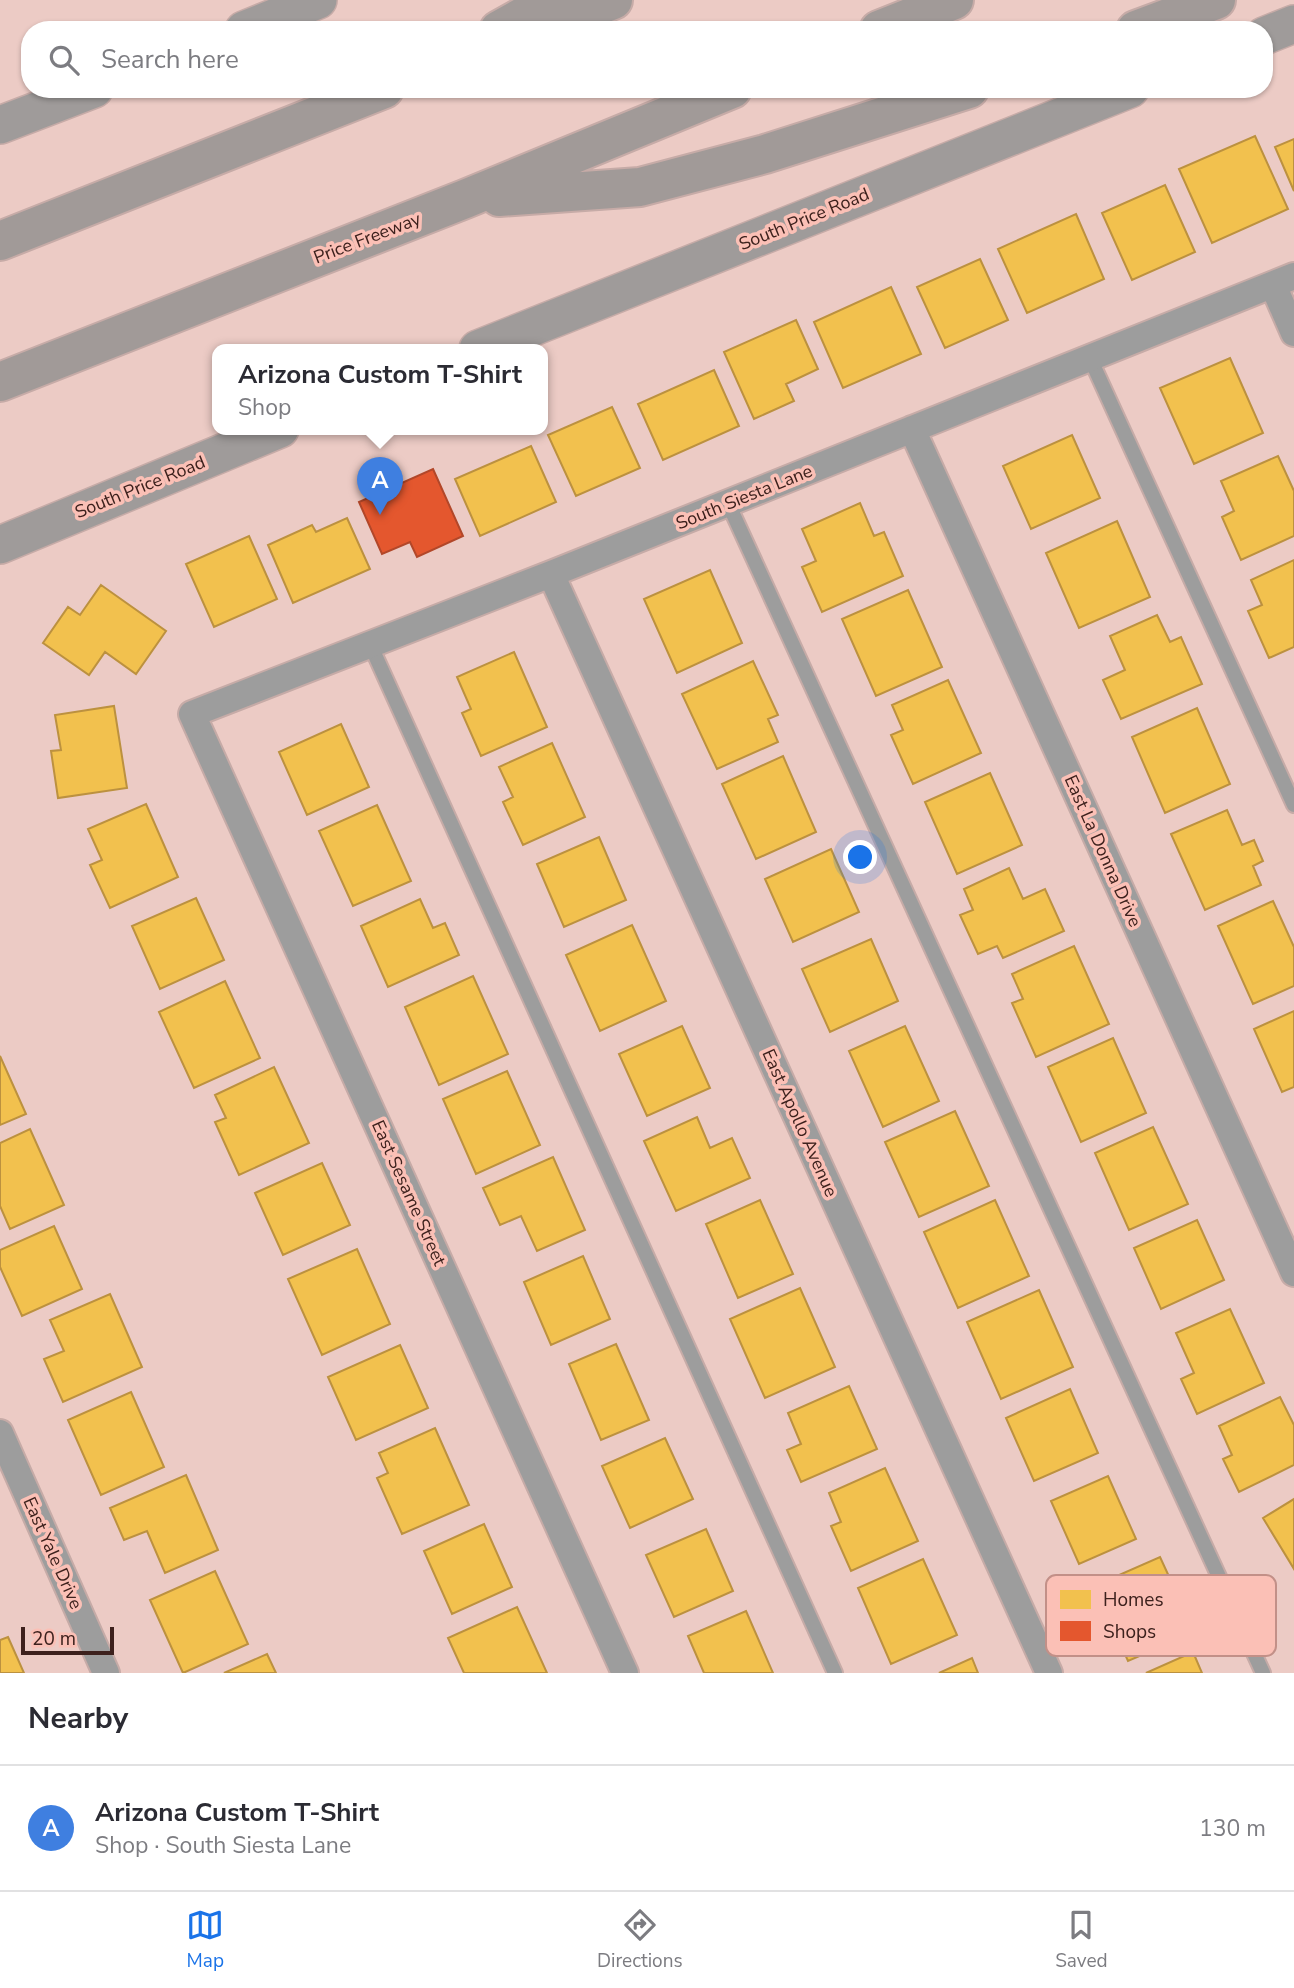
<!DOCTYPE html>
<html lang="en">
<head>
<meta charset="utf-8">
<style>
  :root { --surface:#fff; --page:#f2f2f3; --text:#2b2b33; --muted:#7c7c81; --line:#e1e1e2; --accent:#1a73e8 }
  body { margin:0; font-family:"Nunito Sans",sans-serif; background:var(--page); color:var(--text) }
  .scale { position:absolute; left:21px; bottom:18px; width:93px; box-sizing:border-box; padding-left:7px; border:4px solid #3d211d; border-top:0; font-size:19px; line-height:24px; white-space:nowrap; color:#3d211d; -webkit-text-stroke:5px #fbc0b6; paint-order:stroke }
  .you { position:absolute; left:861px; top:858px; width:24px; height:24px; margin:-18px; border:5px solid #fff; border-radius:50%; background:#1a73e8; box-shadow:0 0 0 10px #1a73e833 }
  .badge { display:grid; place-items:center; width:46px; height:46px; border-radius:50%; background:var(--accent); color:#fff; font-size:23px; font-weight:700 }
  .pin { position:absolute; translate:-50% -58px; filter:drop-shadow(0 2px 4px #0008) }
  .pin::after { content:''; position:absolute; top:37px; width:24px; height:21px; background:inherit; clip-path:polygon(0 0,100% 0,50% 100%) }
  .popup { position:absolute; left:212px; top:344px; width:336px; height:91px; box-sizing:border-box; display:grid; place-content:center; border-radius:14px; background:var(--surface); filter:drop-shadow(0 2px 5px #0005); font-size:23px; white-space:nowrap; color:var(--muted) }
  .popup b { font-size:26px; color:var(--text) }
  .popup::after { content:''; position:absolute; left:50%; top:100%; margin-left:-14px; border:14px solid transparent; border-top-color:var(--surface) }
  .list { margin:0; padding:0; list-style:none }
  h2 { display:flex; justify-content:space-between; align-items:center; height:91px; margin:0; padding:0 28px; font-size:30px }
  h2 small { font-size:23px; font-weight:400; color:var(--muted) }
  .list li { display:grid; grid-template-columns:46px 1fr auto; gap:21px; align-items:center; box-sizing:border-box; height:126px; padding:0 28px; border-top:2px solid var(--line) }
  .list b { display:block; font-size:26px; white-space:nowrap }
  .list p { margin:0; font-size:23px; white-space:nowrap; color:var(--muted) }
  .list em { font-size:23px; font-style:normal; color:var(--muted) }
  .icon { flex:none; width:38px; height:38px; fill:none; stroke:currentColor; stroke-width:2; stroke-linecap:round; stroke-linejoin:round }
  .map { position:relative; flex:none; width:1294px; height:1673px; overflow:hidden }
  .search { position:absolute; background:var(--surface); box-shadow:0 2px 5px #0004; left:21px; right:21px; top:21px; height:77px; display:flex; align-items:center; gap:18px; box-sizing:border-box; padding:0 24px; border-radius:28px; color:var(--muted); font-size:26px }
  .sheet { height:217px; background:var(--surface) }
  nav { display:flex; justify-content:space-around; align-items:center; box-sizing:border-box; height:98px; border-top:2px solid var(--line); background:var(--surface); font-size:19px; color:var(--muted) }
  nav a { display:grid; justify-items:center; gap:4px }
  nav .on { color:var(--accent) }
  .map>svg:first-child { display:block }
  .homes { fill:#f2c14e; stroke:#bc913f; stroke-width:2 }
  .shops { fill:#e4572e; stroke:#b24729; stroke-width:2 }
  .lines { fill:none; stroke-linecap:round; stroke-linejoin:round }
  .lane-casing { stroke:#c6aba7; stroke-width:18 }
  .street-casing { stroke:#c6aba7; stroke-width:30 }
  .secondary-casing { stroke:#c6aba7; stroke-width:40 }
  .highway-casing { stroke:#c6aba7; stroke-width:42 }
  .lane { stroke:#9d9d9d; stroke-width:14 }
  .street { stroke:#9d9d9d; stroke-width:26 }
  .secondary { stroke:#9f9b9a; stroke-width:37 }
  .highway { stroke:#a19a98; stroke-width:38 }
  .labels { text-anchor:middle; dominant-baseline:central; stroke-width:7; stroke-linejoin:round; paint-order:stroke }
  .street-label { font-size:18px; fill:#3d211d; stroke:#fbc0b6 }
  .key { fill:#fbc0b6; stroke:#c29088; stroke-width:2 }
  .key-label { font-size:19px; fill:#3d211d }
</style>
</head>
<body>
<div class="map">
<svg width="1294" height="1673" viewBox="0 0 1294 1673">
  <rect width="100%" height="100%" fill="#eccbc5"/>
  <path class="homes" d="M1255,136l33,73 -76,34 -33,-74z
    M1294,139v52l-19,-44z
    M1165,185l30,67 -63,28 -30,-67z
    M1076,214l28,65 -77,34 -29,-64z
    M980,259l28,61 -63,28 -28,-61z
    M891,287l30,67 -78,34 -29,-66z
    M796,320l22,49 -32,15 8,17 -40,18 -30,-67z
    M1230,358l33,75 -69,31 -34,-76z
    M714,370l25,56 -76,34 -25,-56z
    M612,407l28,61 -64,28 -28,-61z
    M1072,435l28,63 -69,31 -28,-63z
    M531,446l25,56 -76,34 -25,-57z
    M1278,456l16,35v45l-53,24 -19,-43 12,-6 -13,-30z
    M860,503l14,33 10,-4 19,44 -81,36 -20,-45 14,-6 -14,-32z
    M347,518l23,51 -77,34 -25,-58 44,-20 4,7z
    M1117,521l33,76 -71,31 -33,-75z
    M249,536l28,63 -63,28 -28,-63z
    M1294,560v87l-25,11 -21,-47 14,-6 -11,-25z
    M710,570l32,73 -65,30 -33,-74z
    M101,585l65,46 -30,43 -31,-22 -16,23 -46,-32 25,-36 12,8z
    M908,590l34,77 -66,29 -34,-77z
    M1157,615l13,27 11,-5 21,47 -81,35 -18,-39 22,-10 -15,-34z
    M514,652l33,75 -66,29 -19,-43 9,-4 -14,-32z
    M753,661l25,54 -10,4 10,23 -61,27 -35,-75z
    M948,680l33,73 -68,31 -22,-49 12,-5 -11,-25z
    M114,706l13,82 -69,10 -7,-47 10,-1 -6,-35z
    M1197,708l33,76 -65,29 -33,-76z
    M341,724l28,63 -62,28 -28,-63z
    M552,743l33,74 -62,28 -20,-43 10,-5 -14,-30z
    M783,756l33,76 -60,27 -34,-75z
    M990,773l32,72 -65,29 -32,-72z
    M146,804l32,73 -68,31 -20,-43 12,-5 -14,-31z
    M377,805l34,76 -58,25 -34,-75z
    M1227,810l15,35 12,-5 9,21 -10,5 8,19 -56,25 -34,-76z
    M599,837l27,63 -62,27 -27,-63z
    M831,849l28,63 -66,30 -28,-63z
    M1009,868l14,31 22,-10 19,42 -61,27 -6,-12 -19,8 -18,-39 13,-5 -9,-21z
    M196,898l28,62 -64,29 -28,-63z
    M420,899l13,29 12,-5 14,32 -71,32 -27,-61z
    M1273,901l21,46v39l-41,18 -35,-78z
    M632,925l34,76 -66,30 -34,-76z
    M871,939l27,62 -68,31 -28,-63z
    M1074,946l35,78 -73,33 -24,-54 11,-4 -11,-25z
    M473,976l35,78 -69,31 -34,-78z
    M225,981l35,77 -66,30 -35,-76z
    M1294,1011v76l-12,5 -28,-63z
    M682,1026l28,62 -63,28 -28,-62z
    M905,1026l34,75 -56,26 -34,-76z
    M1113,1038l33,75 -65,29 -33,-75z
    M0,1056l26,58 -26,11z
    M274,1067l35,76 -70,32 -24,-53 11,-4 -11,-23z
    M507,1071l33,74 -64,29 -33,-75z
    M955,1111l34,75 -70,31 -34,-75z
    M697,1117l13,31 22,-10 18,40 -74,33 -32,-70z
    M1153,1127l35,77 -59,26 -34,-77z
    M30,1129l34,76 -54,24 -10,-23v-63z
    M553,1157l32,73 -48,21 -16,-35 -21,9 -17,-37z
    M322,1163l28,62 -67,30 -28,-62z
    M760,1200l33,74 -55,24 -32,-74z
    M995,1200l34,76 -71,32 -34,-76z
    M1197,1220l27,60 -63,29 -27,-61z
    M54,1226l28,63 -60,27 -22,-49v-17z
    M357,1249l33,75 -68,31 -34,-76z
    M583,1256l27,63 -59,26 -27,-63z
    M800,1288l35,79 -70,31 -35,-79z
    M1039,1290l34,77 -72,32 -34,-77z
    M110,1294l32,73 -79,35 -19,-43 20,-8 -14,-31z
    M1230,1309l34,74 -67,31 -16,-35 13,-6 -18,-40z
    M616,1344l33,76 -48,20 -32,-76z
    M400,1345l28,63 -72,32 -28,-63z
    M849,1386l28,63 -76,33 -14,-32 14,-6 -13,-31z
    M1070,1389l28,64 -64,28 -28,-63z
    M131,1392l33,75 -63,28 -33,-75z
    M1280,1397l14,28v40l-55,27 -16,-33 9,-4 -13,-29z
    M435,1428l34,77 -67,29 -25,-56 11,-5 -9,-20z
    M665,1438l28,61 -63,29 -28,-62z
    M885,1468l33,73 -67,30 -20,-45 10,-4 -12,-29z
    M186,1475l32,75 -53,23 -18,-42 -23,9 -14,-32z
    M1108,1476l28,63 -57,25 -28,-63z
    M1294,1499v70l-31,-51z
    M484,1524l28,63 -60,27 -28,-63z
    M706,1529l27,62 -59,26 -28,-62z
    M1160,1557l24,52 -11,5 11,23 -56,24 -34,-75z
    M923,1559l34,76 -66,29 -33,-76z
    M215,1571l33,73 -65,29 -33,-73z
    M517,1607l30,66h-83l-16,-35z
    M746,1611l27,62h-69l-16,-37z
    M8,1637l16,36h-24v-33z
    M1193,1652l9,21h-56z
    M267,1654l9,19h-52z
    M972,1658l6,15h-39z"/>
  <path class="shops" d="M433,469l30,67 -46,21 -7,-15 -28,12 -23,-52z"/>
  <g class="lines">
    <defs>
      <path id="lane" d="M1090,358l204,447
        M728,503l535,1170
        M370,644l465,1029"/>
      <path id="street" d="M1273,285l21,48
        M912,429l382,844
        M551,574l498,1099
        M0,1433l106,240
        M625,1673l-433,-959 359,-140 743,-298"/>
      <path id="secondary" d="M244,30l74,-30
        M1264,36l30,-12
        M0,125l94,-36
        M478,349l652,-260
        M0,545l280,-116"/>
      <path id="highway" d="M499,30l54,-30
        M536,30l77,-30
        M879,30l75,-30
        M1136,30l80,-30
        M499,197l141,-10 125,-33 204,-65
        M0,241l384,-152
        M0,382l465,-183 267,-110"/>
    </defs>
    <use href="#lane" class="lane-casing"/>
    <use href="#street" class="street-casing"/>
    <use href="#secondary" class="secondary-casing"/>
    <use href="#highway" class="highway-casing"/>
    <use href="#lane" class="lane"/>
    <use href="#street" class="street"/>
    <use href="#secondary" class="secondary"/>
    <use href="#highway" class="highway"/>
  </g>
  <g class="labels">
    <g class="street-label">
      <text transform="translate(804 219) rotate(-22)">South Price Road</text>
      <text transform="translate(367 238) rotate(-21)">Price Freeway</text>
      <text transform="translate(140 487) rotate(-22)">South Price Road</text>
      <text transform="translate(744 497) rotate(-22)">South Siesta Lane</text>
      <text transform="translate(1103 851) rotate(66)">East La Donna Drive</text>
      <text transform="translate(800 1123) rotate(66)">East Apollo Avenue</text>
      <text transform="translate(409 1193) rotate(66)">East Sesame Street</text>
      <text transform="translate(53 1553) rotate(66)">East Yale Drive</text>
    </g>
  </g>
  <rect x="1046" y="1575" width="230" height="81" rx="10" class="key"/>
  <rect x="1060" y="1590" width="31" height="19" fill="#f2c14e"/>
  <rect x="1060" y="1621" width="31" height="20" fill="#e4572e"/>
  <g class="key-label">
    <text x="1103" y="1606">Homes</text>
    <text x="1103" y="1638">Shops</text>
  </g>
</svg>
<div class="scale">20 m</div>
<div class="you"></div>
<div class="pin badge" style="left:380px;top:515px;background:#3f7fe0">A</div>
<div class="popup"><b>Arizona Custom T-Shirt</b>Shop</div>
<div class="search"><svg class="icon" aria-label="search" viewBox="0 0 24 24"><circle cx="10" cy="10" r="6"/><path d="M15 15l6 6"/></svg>Search here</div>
</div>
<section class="sheet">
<h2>Nearby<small></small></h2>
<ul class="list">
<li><span class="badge" style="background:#3f7fe0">A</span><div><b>Arizona Custom T-Shirt</b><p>Shop · South Siesta Lane</p></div><em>130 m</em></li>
</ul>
</section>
<nav>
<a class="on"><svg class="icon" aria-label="map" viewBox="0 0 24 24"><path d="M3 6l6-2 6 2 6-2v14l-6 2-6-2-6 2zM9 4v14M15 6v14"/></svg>Map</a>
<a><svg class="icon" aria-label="directions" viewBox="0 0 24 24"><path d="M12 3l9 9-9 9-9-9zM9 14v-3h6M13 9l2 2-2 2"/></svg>Directions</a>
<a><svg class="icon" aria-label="saved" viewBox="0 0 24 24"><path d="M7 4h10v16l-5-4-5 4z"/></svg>Saved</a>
</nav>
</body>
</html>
